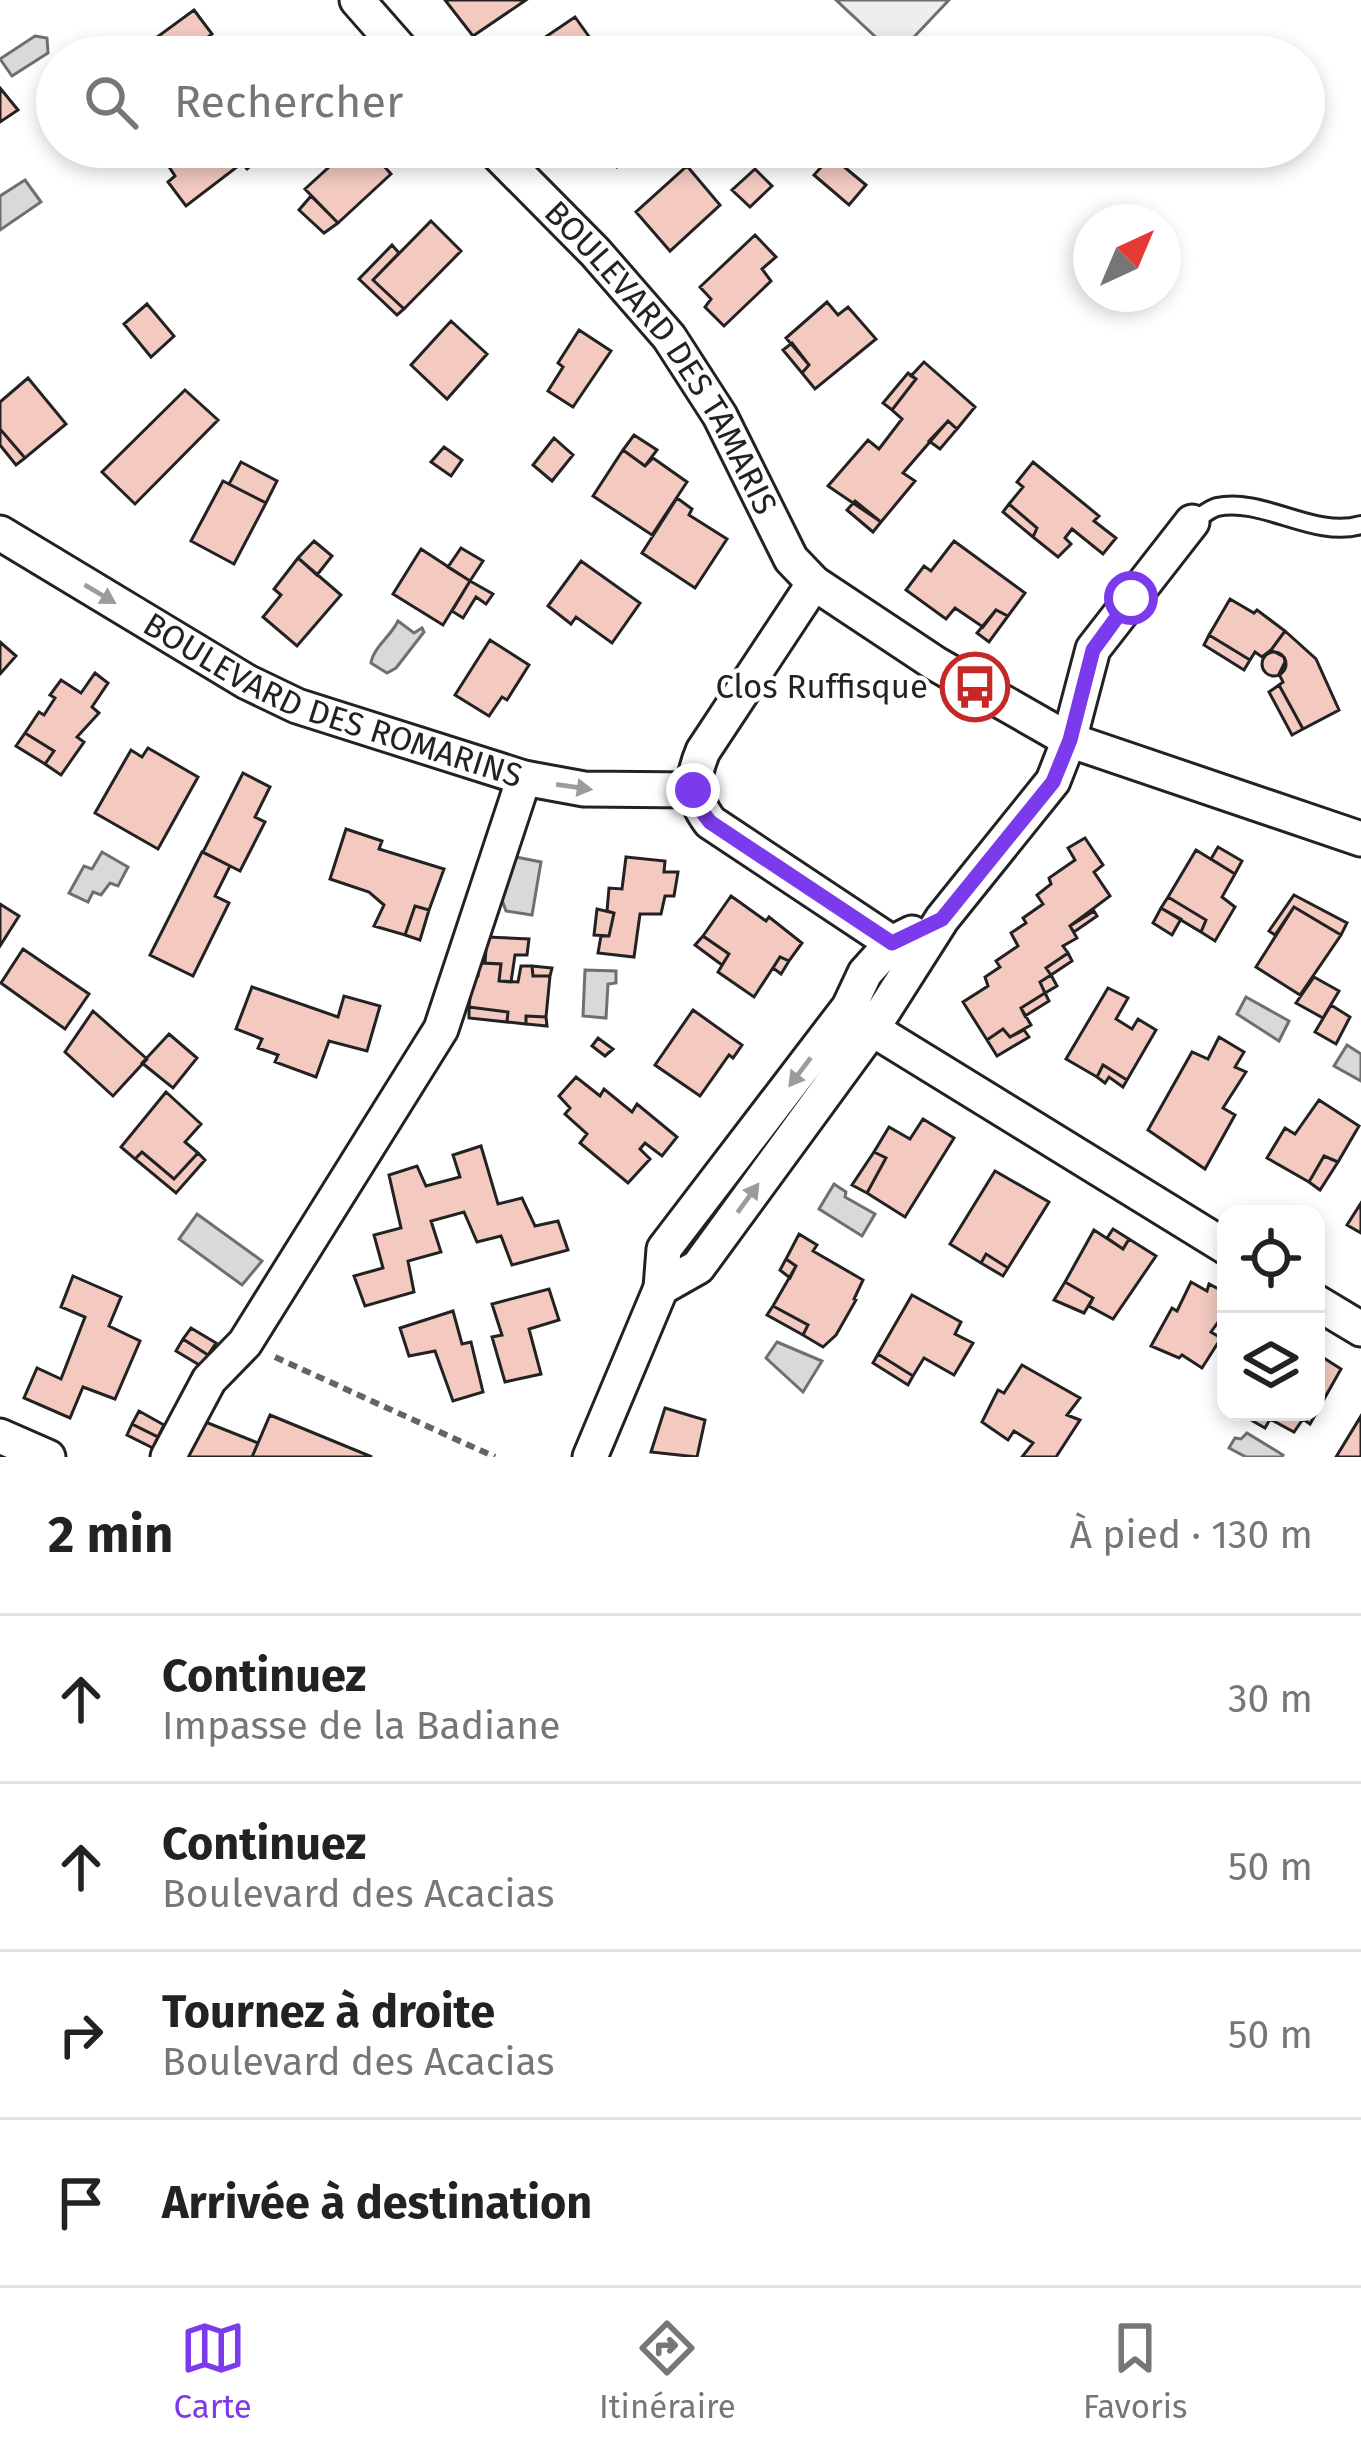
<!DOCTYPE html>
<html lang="fr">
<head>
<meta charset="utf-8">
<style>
  :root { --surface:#fff; --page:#f2f2f2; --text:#222; --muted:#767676; --line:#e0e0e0; --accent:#7c3aed }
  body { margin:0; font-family:"Fira Sans",sans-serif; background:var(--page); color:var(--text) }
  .controls { position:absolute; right:36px; bottom:36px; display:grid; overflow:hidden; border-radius:24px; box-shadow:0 6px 18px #0003 }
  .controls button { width:108px; height:108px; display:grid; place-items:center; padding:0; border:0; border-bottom:3px solid var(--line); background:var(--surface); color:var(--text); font:60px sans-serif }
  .compass { position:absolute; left:1073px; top:204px; width:108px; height:108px; border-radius:50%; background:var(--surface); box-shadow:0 6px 18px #0003; rotate:44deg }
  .stop { position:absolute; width:36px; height:36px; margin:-27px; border:9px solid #7c3aed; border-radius:50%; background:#fff }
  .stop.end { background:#7c3aed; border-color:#fff; box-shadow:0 3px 12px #0008 }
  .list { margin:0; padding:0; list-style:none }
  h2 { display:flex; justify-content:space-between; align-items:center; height:156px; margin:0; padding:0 48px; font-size:51px }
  h2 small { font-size:39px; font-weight:400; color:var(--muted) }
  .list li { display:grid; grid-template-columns:78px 1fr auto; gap:36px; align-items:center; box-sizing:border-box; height:168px; padding:0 48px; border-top:3px solid var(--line) }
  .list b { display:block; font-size:45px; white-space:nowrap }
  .list p { margin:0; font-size:39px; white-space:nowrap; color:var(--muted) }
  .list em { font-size:39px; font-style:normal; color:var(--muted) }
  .icon { flex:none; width:66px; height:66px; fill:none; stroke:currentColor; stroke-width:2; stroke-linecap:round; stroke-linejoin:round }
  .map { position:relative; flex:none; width:1361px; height:1457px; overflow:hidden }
  .search { position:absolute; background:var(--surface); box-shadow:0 6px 18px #0003; left:36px; right:36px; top:36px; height:132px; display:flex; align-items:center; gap:30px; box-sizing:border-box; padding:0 42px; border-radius:66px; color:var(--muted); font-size:45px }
  .sheet { height:828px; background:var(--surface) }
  nav { display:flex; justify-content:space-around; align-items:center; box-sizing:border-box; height:168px; border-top:3px solid var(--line); background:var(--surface); font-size:33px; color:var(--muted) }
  nav a { display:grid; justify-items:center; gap:6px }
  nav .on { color:var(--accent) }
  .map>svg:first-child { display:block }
  .green { fill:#eee; stroke:#6f6f6f; stroke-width:3 }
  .water { fill:#d9d9d9; stroke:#6f6f6f; stroke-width:3 }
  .building { fill:#f3c9c0; stroke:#222; stroke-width:3 }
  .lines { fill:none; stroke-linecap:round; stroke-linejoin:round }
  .service-casing { stroke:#222; stroke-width:22 }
  .minor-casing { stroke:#222; stroke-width:39 }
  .path { stroke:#646464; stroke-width:6; stroke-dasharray:9 6; stroke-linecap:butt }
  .service { stroke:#fff; stroke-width:16 }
  .minor { stroke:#fff; stroke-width:33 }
  .oneway { fill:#9c9c9c }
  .route { stroke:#7c3aed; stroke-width:15 }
  .labels { text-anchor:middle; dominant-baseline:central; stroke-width:9; stroke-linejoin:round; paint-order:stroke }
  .street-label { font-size:33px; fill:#222; stroke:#fff }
  .poi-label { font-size:33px; fill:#222; stroke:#fff; text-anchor:end }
</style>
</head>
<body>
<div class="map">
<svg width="1361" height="1457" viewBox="0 0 1361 1457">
  <rect width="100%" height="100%" fill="#fff"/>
  <path class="green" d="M836,0h113l-53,56z"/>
  <path class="water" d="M35,36l12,2 1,15 -36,23 -12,-17z
    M25,180l16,22 -41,28v-34z
    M398,621l16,12 8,-5 2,4 -28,36 -9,5 -16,-10c2,-15 20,-27 27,-42z
    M102,852l26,15 -10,19 -8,-3 -9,12 -8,-3 -5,10 -19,-9 15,-27 8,3z
    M516,857l25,5 -9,53 -26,-4 -4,-11z
    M585,970l31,1v12l-8,1 -2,34 -23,-2z
    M1246,997l43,24 -10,20 -42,-27z
    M1347,1045l14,9v27l-27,-15z
    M834,1184l12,8 -1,5 30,17 -13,22 -43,-27z
    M197,1214l65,47 -20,24 -63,-46z
    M777,1342l45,19 -19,31 -37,-34z
    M1247,1433l36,22 -1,2h-36l-17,-9 6,-10 6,1z"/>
  <path class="building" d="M445,0h81l-53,36z
    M194,10l18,24 -12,9 10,14h-68l-4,-6z
    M575,17l25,35 -7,5h-62l9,-7 -5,-6z
    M0,88l18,22 -18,12z
    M173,147h101l-27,22 -5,-6 -56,43 -18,-24 7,-6 -13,-20z
    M351,147h16l24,27 -53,49 -33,-34z
    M601,147h41l-25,20z
    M831,156l35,29 -17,20 -35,-30z
    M687,166l33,39 -50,46 -34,-39z
    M755,169l17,17 -22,21 -18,-17z
    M311,196l27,27 -14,10 -25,-23z
    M431,221l30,30 -57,58 -31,-29z
    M755,235l21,22 -14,12 9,12 -47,45 -19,-19 6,-8 -11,-12z
    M392,245l7,8 -26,27 31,29 -7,6 -38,-36z
    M827,302l11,13 10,-8 28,32 -61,50 -13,-16 7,-8 -23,-27z
    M147,304l27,32 -23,21 -27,-33z
    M451,321l36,33 -40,45 -36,-34z
    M579,330l32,21 -38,56 -25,-16 15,-24 -5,-4z
    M792,343l17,22 -7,8 -19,-23z
    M924,362l51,45 -18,22 -9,-8 -45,52 12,8 -34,41 -53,-36 40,-46 11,9 23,-30 -10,-9 24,-31 -5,-3z
    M908,373l8,6 -24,31 -9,-7z
    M28,378l38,46 -41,34 -25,-29v-27z
    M185,390l33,30 -83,84 -33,-32z
    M948,421l9,8 -17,20 -11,-8z
    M0,429l25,29 -9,7 -16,-20z
    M634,435l23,15 -12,16 -22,-16z
    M554,438l19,17 -21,26 -19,-16z
    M444,447l18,13 -11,16 -20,-14z
    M623,450l22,16 8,-8 34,24 -35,53 -59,-39z
    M241,462l36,19 -11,22 -37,-19z
    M1033,462l66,54 -5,5 22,17 -13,16 -31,-25 -7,9 6,6 -13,13 -25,-20 4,-9 -28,-24 14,-17 -6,-5z
    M223,481l43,22 -32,61 -43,-23z
    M677,498l15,11 -3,6 38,24 -32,49 -53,-35z
    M855,501l26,21 -8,10 -26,-22z
    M1009,504l28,24 -4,9 -30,-25z
    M314,541l18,15 -15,19 -19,-17z
    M954,541l71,52 -17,23 -12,-6 -13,17 -28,-19 -9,11 -40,-29 18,-24 7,5z
    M461,548l22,13 -13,20 -22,-14z
    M421,549l49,32 -27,44 -50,-31z
    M298,558l43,37 -44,51 -34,-29 18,-22 -7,-6z
    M581,561l59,42 -28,40 -36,-26 -5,7 -23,-18z
    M470,581l23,13 -7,10 -10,-7 -13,21 -11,-7z
    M1230,599l24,14 3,-3 28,21 -14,19 -9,7 -7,-5 -5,8 -41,-25z
    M996,610l12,6 -19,26 -12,-9z
    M1285,631l31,28 23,51 -36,19 -24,-44 4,-3 -4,-8 6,-12 -1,-5 -13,-7z
    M1209,635l41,25 -6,10 -40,-25z
    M490,640l39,25 -22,35 -5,-3 -13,19 -34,-21z
    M0,642l16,14 -16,18z
    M1262 664a12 12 0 1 1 24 0a12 12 0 1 1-24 0Z
    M95,673l13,10 -16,24 7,6 -22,24 7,5 -23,33 -16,-11 9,-13 -29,-18 14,-21 5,3 11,-17 -5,-3 11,-15 20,13z
    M1279,685l24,44 -11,6 -23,-43z
    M25,733l29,18 -9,13 -29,-18z
    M148,748l50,29 -40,72 -63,-36 36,-63 11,7z
    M243,773l27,14 -15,30 10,5 -25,49 -37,-19z
    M346,829l36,12 -3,8 65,20 -15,41 -14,-4 -10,29 -31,-9 10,-21 -15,-13 -39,-13z
    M1085,838l18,27 -9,7 16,24 -40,30 7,12 -14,8 5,7 -22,15 5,7 -11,7 5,11 -24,15 10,17 -21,12 -7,-8 -16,11 -24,-38 25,-16 -3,-9 15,-10 -4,-6 22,-15 -7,-13 15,-10 -3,-5 20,-14 -6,-9 14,-11 -2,-6 26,-18 -7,-12z
    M1218,847l24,14 -7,13 -24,-15z
    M1196,850l39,24 -13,23 13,10 -20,34 -14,-9 5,-12 -38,-23z
    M202,852l28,14 -15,30 14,7 -36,73 -43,-21z
    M626,857l39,4 -1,11h14l-4,24h-9l-4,18h-21l-6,43 -36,-4 3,-17h8l5,-23 -7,-2 2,-23 13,1z
    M1294,895l53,28 -6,12 -47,-28 -19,28 -6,-4z
    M731,896l35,25 3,-4 33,26 -13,18 -9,-4 -26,40 -36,-25 11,-18 -26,-18z
    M1168,897l38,23 -5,12 -40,-24z
    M0,904l19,12 -19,30z
    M415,906l14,4 -9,30 -15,-5z
    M1294,907l47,28 -41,60 -44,-28z
    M1161,908l20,11 -9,16 -19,-12z
    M597,909l17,4 -5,23 -15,-1z
    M1094,911l3,5 -23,16 -4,-6z
    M703,936l26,18 -7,11 -27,-20z
    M487,937l42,2 -2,16h-12l-4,27 -12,-1 2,-17 -16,-1z
    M23,949l66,45 -24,35 -64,-46z
    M1068,953l4,8 -21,14 -5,-7z
    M780,957l9,4 -8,13 -8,-6z
    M479,963l22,1 -2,17 19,1 3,-16h11l1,10h17l-4,41 -20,-1v8l-19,-2 1,-10 -39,-5 3,-30 6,-1z
    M532,966l20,2 -2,8h-17z
    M1051,975l6,11 -12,7 -5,-11z
    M1314,977l25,14 -16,27 -27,-15z
    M252,987l86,30 6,-21 36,10 -13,45 -38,-10 -13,36 -41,-15 3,-7 -20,-7 4,-9 -26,-10z
    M1108,988l20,10 -12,21 16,10 6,-10 18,11 -29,50 -24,-15 -6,12 -31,-18z
    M1045,993l4,8 -24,15 -4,-8z
    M1331,1005l19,12 -14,27 -21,-12z
    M469,1007l39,5 -1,10 -38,-4z
    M693,1010l49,35 -9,13 -4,-3 -29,41 -45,-31z
    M93,1011l54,48 -34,37 -48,-44z
    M526,1016l20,1 1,9 -21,-2z
    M1003,1029l7,8 14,-7 5,7 -32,19 -10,-16z
    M169,1034l28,24 -24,30 -31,-25z
    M1219,1037l25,15 -9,15 11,5 -23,36 12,7 -30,54 -57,-39 44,-78 16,7z
    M598,1038l15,11 -8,7 -13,-10z
    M1103,1065l24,15 -4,7 -14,-10 -4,6 -8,-6z
    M576,1077l24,19 4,-7 28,23 5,-8 40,33 -15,19 -17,-13 -5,6 10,10 -22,24 -48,-40 7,-9 -22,-20 5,-6 -11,-12z
    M166,1092l35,32 -16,18 13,11 -24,26 -32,-27 -7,7 -14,-12z
    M1319,1100l40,26 -21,36 -14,-6 -15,26 -42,-24 18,-30 10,6z
    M923,1119l31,19 -49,79 -38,-24 19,-35 -12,-6 15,-25 21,12z
    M481,1146l17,58 24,-6 13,28 23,-5 10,29 -56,15 -11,-29 -24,6 -13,-30 -33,9 10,31 -33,9 6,31 -49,14 -11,-30 29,-8 -9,-33 27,-7 -12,-53 28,-9 9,20 34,-9 -7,-22z
    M142,1152l32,27 24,-26 7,7 -29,33 -41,-34z
    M874,1152l12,6 -19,35 -15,-8z
    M1324,1156l14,6 -18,28 -11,-8z
    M995,1171l54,31 -41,66 -22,-14 -5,9 -31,-19z
    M1361,1203v30l-14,-8z
    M1113,1229l16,10 -6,10 -16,-11z
    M1094,1230l29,19 6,-10 27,17 -43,63 -24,-13 4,-8 -28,-16z
    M799,1234l18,11 -4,6 50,29 -9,19 2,1 -20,35 -13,12 -20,-12 5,-10 -35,-19 23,-40 -10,-7z
    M986,1254l22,14 -5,8 -22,-13z
    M786,1259l10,7 -6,12 -10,-8z
    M73,1276l48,21 -12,29 31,15 -25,58 -32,-12 -13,31 -46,-20 13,-30 24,11 24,-62 -24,-10z
    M1065,1282l28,16 -9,15 -30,-13z
    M1191,1282l16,9 2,-7 17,9v18l-15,21 10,6 -19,30 -20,-13 -3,3 -28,-12 21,-38 5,3z
    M549,1289l10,31 -30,9 12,45 -36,8 -13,-45 10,-2 -10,-31z
    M912,1295l49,27 -6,12 18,9 -19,32 -30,-17 -11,18 -35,-22z
    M773,1306l35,19 -5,10 -36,-20z
    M453,1311l9,33 9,-2 12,50 -30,9 -18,-50 -26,5 -9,-28z
    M191,1328l25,15 -8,12 -25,-16z
    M183,1339l25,16 -7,11 -25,-15z
    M1316,1353l25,16 -31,55 -7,-5 -9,13 -24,-13v-7h46z
    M878,1354l35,22 -5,9 -35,-22z
    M1022,1365l58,33 -13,17 13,5 -24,37h-34l11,-14 -19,-12 -6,9 -26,-18 16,-32 6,3z
    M665,1408l40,12 -8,37 -46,-5z
    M139,1411l25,14 -6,12 -26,-13z
    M1237,1412h33l3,2 -8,14z
    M270,1415l102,42h-120z
    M1361,1416v41h-25z
    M203,1421l55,22 -6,14h-64z
    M132,1424l26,13 -5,11 -26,-13z"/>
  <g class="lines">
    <defs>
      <path id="service" d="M1192,522c7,-4 17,-13 25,-15 46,-10 97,32 144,18"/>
      <g id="minor">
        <path d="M357,0l50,57"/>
        <path id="s1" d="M491,147l104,105 74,85 51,79 71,143 23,24 122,81 133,76 292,99"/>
        <path id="s2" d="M0,533l247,149 50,24 227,72 60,11 109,1"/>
        <path d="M814,583l-111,168c-12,29 -12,45 7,71l182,121 20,-10"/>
        <path d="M892,943l-27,30 -16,34 -185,242 -3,39 37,-21 174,-238 70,-110 111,-138 16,-41 24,-91 99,-127"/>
        <path d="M857,1015l15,14 354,218"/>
        <path d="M1316,1302l45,27"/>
        <path d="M0,1436l48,21"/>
        <path d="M168,1457l41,-77 36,-37 196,-314 83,-251"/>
        <path d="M590,1457l71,-169"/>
      </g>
    </defs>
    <use href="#service" class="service-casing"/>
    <use href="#minor" class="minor-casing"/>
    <path class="path" d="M275,1357l220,100"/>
    <use href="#service" class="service"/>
    <use href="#minor" class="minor"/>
  </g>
  <defs><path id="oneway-solid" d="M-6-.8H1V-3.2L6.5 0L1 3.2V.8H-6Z" transform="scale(3)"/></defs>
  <g class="oneway">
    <use href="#oneway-solid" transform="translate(100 594) rotate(31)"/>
    <use href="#oneway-solid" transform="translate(574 787) rotate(8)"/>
    <use href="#oneway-solid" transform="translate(800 1072) rotate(127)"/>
    <use href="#oneway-solid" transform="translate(748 1198) rotate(-54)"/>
  </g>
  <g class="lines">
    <path class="route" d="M693,790l4,15 13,17 182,121 50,-24 111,-137 17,-42 23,-90 38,-52"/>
  </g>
  <defs>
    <symbol id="bus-ring" viewBox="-11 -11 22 22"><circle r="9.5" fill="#fff" stroke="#c62828" stroke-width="1.5"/><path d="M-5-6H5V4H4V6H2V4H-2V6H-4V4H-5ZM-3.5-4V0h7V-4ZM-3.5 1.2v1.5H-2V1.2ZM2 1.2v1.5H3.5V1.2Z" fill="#c62828"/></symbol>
  </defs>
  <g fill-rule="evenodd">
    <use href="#bus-ring" x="937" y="649" width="76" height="76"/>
  </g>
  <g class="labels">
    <g class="street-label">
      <text stroke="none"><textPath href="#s1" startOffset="273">BOULEVARD DES TAMARIS</textPath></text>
      <text stroke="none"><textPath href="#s2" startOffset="375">BOULEVARD DES ROMARINS</textPath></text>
    </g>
    <g class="poi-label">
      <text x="928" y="687">Clos Ruffisque</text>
    </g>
  </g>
</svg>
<div class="controls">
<button><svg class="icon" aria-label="locate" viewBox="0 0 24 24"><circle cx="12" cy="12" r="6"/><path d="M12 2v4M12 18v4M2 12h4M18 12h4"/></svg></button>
<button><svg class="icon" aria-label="layers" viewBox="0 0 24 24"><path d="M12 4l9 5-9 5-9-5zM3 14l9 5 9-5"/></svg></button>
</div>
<svg class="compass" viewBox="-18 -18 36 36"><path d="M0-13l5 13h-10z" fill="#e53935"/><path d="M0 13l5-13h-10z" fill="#767676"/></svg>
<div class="stop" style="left:1131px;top:598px"></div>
<div class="stop end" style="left:693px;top:790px"></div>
<div class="search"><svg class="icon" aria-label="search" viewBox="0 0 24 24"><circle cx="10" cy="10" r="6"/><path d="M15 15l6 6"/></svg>Rechercher</div>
</div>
<section class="sheet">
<h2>2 min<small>À pied · 130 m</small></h2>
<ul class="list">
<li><svg class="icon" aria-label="ahead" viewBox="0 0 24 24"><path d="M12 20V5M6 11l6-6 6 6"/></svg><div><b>Continuez</b><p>Impasse de la Badiane</p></div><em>30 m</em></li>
<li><svg class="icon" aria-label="ahead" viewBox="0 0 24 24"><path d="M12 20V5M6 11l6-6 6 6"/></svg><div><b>Continuez</b><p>Boulevard des Acacias</p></div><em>50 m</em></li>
<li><svg class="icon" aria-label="right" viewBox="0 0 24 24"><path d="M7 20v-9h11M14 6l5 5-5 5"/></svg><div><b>Tournez à droite</b><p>Boulevard des Acacias</p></div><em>50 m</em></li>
<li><svg class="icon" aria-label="arrive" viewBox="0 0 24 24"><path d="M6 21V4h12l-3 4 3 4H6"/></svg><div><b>Arrivée à destination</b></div></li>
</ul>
</section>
<nav>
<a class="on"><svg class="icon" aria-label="map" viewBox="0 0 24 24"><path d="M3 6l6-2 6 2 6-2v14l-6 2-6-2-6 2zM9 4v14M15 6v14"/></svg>Carte</a>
<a><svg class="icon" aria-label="directions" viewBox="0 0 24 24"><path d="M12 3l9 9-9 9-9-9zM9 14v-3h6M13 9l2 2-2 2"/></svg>Itinéraire</a>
<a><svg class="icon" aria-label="saved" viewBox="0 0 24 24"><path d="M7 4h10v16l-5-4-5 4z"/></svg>Favoris</a>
</nav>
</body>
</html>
